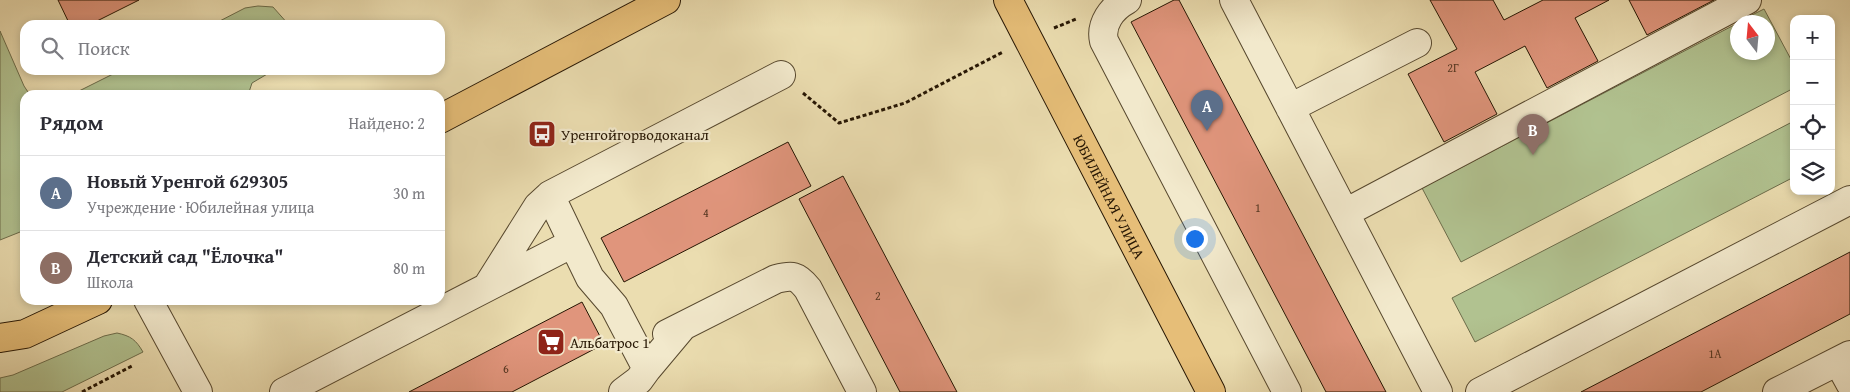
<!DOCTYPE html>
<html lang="ru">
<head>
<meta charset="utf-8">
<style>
  :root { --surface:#fff; --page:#f2f2f3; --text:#2b2b33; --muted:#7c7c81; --line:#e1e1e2; --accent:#8f2418 }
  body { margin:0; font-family:"Gentium Book Plus",serif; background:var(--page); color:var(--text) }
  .controls { position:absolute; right:15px; top:15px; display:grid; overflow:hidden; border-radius:10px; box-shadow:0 2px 8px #0003 }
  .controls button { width:45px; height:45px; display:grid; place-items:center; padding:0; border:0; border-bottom:1px solid var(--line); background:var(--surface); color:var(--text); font:25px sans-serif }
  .compass { position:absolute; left:1730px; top:15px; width:45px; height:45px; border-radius:50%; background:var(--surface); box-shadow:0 2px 8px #0003; rotate:344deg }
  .you { position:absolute; left:1194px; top:238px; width:18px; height:18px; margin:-12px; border:4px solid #fff; border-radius:50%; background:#1a73e8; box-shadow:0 0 0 8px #1a73e833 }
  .badge { display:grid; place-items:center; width:32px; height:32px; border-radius:50%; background:var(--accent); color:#fff; font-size:16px; font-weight:700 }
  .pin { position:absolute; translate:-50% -41px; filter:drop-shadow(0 1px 2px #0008) }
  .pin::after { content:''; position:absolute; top:26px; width:18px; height:15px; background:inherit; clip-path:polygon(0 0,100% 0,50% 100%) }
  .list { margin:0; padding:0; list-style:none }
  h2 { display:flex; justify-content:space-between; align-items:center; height:65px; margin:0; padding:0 20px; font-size:21px }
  h2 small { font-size:16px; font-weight:400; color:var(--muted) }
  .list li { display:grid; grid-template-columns:32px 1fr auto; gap:15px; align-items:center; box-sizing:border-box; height:75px; padding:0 20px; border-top:1px solid var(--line) }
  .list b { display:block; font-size:19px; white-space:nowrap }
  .list p { margin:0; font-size:16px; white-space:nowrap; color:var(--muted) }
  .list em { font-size:16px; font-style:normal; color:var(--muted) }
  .icon { flex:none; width:28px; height:28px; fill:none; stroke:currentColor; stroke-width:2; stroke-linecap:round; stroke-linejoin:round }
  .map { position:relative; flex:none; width:1850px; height:392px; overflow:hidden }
  .search { position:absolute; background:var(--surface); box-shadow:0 2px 8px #0003; left:20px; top:20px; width:425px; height:55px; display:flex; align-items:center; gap:12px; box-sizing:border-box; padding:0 18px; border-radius:15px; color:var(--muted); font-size:19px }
  .panel { position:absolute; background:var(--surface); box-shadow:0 2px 8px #0003; left:20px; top:90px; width:425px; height:215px; border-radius:15px }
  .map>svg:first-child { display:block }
  .green { fill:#b1c290; stroke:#6c6c4a }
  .building { fill:#e0957c; stroke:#261603 }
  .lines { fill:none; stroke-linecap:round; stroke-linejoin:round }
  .minor-casing { stroke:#57482e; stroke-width:30 }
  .major-casing { stroke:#261603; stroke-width:30 }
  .path { stroke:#261603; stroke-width:3; stroke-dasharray:4 2.5; stroke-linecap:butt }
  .minor { stroke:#f2e9cc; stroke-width:28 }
  .major { stroke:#e6be78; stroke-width:28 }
  .labels { text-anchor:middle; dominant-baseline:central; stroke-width:4.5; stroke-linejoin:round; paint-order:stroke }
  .number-label { font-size:12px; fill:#543621 }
  .poi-label { font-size:15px; fill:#261603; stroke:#f2e9cc; text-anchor:start }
  .street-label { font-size:15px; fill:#261603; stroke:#f2e9cc }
</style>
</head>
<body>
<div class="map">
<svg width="1850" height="392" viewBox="0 0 1850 392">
  <rect width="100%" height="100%" fill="#ebddb0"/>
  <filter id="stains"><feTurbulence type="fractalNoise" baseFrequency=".004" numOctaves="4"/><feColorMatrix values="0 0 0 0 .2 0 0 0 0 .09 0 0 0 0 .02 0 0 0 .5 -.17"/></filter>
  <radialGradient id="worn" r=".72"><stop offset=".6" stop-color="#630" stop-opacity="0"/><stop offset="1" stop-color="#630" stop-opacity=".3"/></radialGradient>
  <path class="green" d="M258,6l15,1 16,18h-77l33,-17z
    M1764,9l30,56v23l-333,174 -39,-74 316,-165v29h30v-30h-30z
    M0,31l24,55 6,9h-5v135l-25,10z
    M121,70h153l-22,13 -4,12h-177z
    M1794,121v56l-319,165 -23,-44z
    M117,333c14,3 19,7 26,19l-81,40h-62v-14l13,-3 91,-39z"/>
  <path class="building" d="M58,0h81l-50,25h-19z
    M1174,0h5l207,392h-60l-195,-370z
    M1430,0h63l11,20 39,-20h66l-34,18 23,43 -51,27 -22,-42 -50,26 22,42 -53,28 -36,-68 49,-25z
    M1629,0h85l-67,35z
    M788,142l23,44 -187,96 -23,-44z
    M843,176l114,216h-57l-101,-193z
    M1850,252v62l-149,78h-120z
    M582,302l22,42 -92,48h-103z"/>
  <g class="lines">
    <defs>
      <path id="minor" d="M1127,0c-15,8 -27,24 -23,41l183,351
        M1234,0l204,392
        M1290,108l127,-65
        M550,195l23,48
        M1345,213l402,-213
        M487,287l51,-81 12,-11 231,-120
        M148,300l50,92
        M667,334l109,-55c16,-4 21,-4 32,10l54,103
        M1838,361l12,22
        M284,392l289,-149 17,35 24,28 33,63 36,-43
        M623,392l16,-12 8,-11
        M1480,392l370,-192
        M1777,392l73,-37"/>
      <g id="major">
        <path id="s1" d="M1008,0l203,392"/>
        <path d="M440,119l226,-119"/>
        <path d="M0,338l25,-4 73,-34"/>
      </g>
    </defs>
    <use href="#minor" class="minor-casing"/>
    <use href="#major" class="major-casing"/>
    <path class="path" d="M1054,28l22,-9
      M803,93l36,30 66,-20 98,-51
      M82,392l50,-26"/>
    <use href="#minor" class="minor"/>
    <use href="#major" class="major"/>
  </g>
  <defs>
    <symbol id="bus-square" viewBox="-11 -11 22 22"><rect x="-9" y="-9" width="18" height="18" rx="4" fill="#8f2418" stroke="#f2e9cc"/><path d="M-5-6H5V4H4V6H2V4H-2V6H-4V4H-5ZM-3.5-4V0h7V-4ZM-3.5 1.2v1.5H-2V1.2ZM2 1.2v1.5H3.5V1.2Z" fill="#fff"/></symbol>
    <symbol id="supermarket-square" viewBox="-11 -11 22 22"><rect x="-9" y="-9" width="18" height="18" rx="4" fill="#8f2418" stroke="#f2e9cc"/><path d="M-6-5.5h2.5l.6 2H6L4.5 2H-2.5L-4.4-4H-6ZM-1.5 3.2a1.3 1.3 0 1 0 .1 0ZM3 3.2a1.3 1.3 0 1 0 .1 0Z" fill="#fff"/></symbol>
  </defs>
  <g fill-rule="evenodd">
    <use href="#bus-square" x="526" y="118" width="32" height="32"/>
    <use href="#supermarket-square" x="535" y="326" width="32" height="32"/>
  </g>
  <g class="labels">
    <g class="number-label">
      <text x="1453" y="67">2Г</text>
      <text x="1258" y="207">1</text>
      <text x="706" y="212">4</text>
      <text x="878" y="295">2</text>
      <text x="1715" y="353">1А</text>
      <text x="506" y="368">6</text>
    </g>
    <g class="poi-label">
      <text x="561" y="134">Уренгойгорводоканал</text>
      <text x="570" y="342">Альбатрос 1</text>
    </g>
    <g class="street-label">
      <text stroke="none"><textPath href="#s1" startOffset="221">ЮБИЛЕЙНАЯ УЛИЦА</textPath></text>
    </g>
  </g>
  <rect width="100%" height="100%" filter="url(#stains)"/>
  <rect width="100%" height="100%" fill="url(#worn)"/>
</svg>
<div class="controls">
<button>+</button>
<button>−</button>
<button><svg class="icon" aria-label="locate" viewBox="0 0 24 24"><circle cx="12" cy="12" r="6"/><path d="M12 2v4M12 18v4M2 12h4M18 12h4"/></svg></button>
<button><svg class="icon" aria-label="layers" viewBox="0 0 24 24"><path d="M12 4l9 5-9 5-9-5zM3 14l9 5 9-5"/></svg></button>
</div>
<svg class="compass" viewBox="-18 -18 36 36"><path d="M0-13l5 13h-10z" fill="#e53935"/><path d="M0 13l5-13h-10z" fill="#7c7c81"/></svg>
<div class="you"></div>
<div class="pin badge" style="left:1207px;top:131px;background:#5c6f8a">A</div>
<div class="pin badge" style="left:1533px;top:155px;background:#8d6e63">B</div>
<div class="search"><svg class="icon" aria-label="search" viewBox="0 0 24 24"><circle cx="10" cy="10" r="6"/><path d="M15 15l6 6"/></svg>Поиск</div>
<section class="panel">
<h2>Рядом<small>Найдено: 2</small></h2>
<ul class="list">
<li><span class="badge" style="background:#5c6f8a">A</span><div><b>Новый Уренгой 629305</b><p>Учреждение · Юбилейная улица</p></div><em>30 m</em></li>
<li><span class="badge" style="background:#8d6e63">B</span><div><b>Детский сад &quot;Ёлочка&quot;</b><p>Школа</p></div><em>80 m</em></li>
</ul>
</section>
</div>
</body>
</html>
